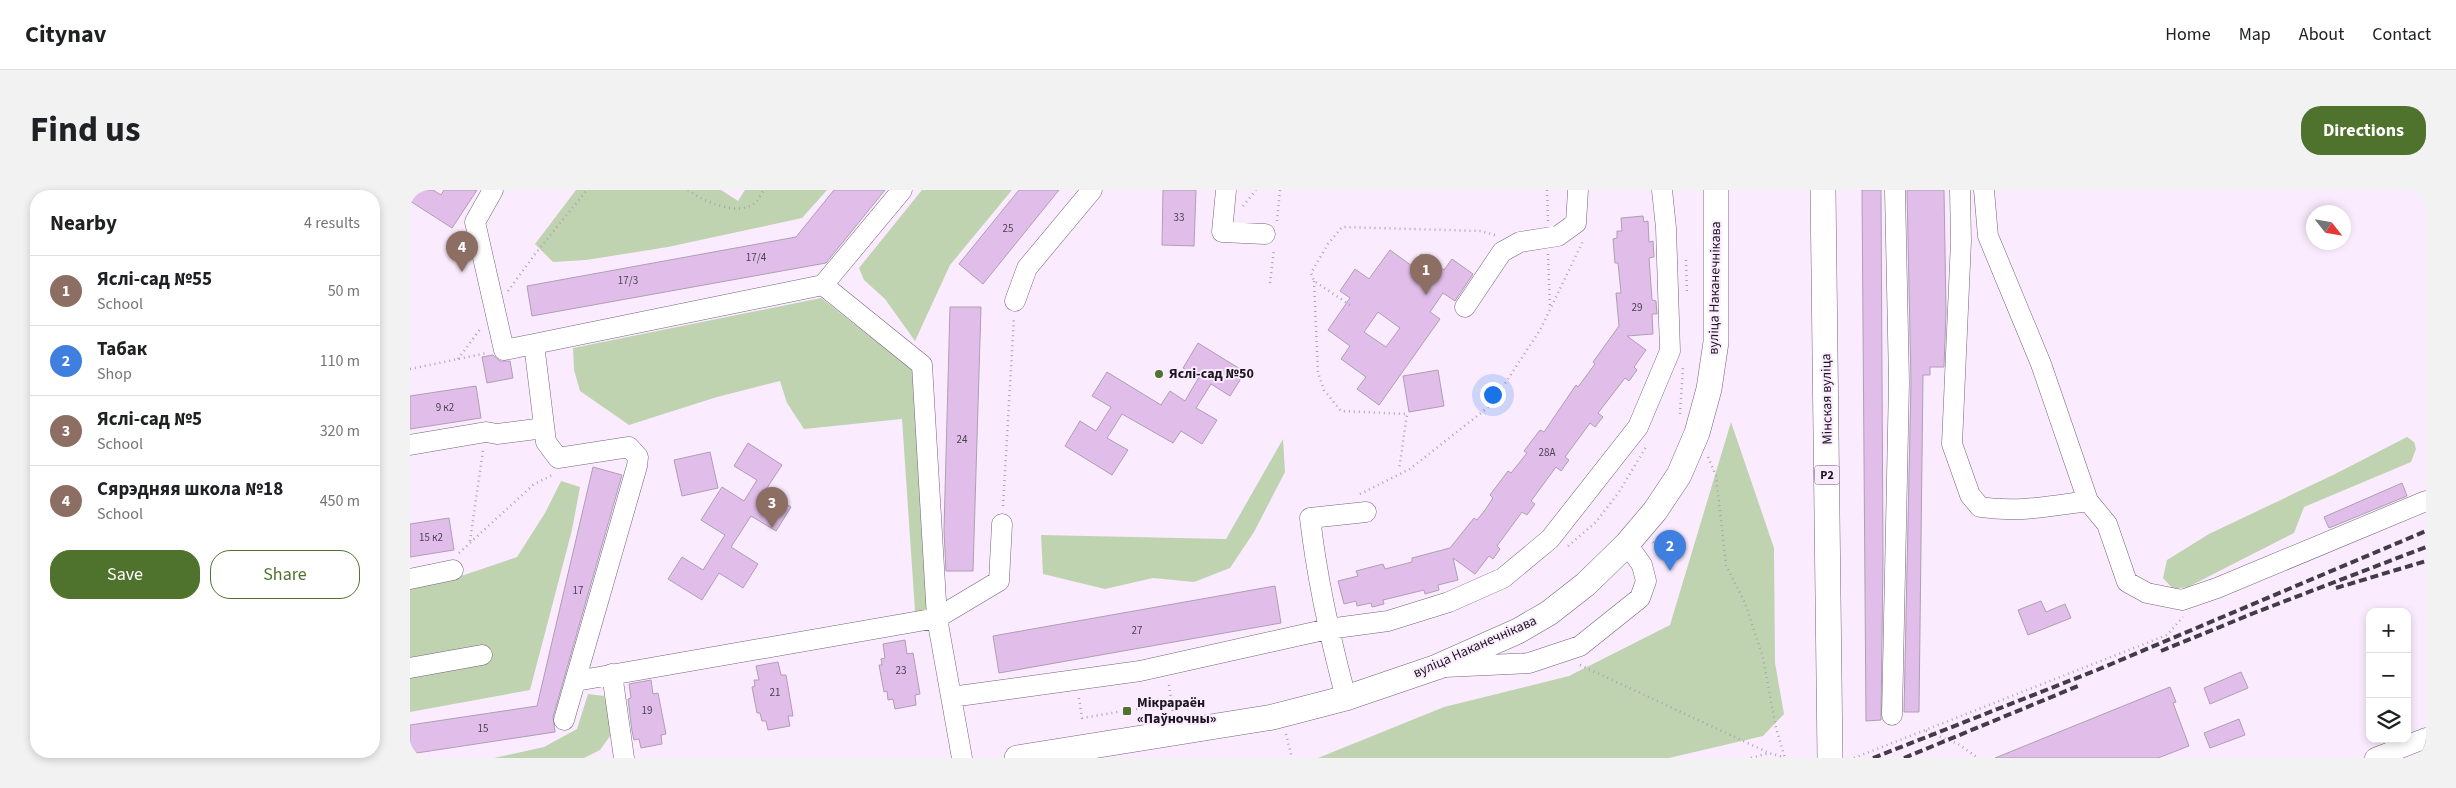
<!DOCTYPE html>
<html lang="en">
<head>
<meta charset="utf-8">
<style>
  :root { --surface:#fff; --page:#f2f2f2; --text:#202124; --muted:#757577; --line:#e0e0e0; --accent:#4f732c }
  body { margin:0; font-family:"Source Sans 3",sans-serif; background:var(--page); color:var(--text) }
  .controls { position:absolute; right:15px; bottom:15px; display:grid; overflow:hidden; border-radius:10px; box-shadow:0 2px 8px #0003 }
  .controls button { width:45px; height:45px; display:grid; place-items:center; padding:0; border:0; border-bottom:1px solid var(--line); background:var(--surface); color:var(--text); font:25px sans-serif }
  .compass { position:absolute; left:1896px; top:15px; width:45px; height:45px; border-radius:50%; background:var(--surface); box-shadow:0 2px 8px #0003; rotate:121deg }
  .you { position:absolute; left:1082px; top:204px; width:18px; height:18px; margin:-12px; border:4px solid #fff; border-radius:50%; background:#1a73e8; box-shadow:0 0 0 8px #1a73e833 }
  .badge { display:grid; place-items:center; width:32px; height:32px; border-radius:50%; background:var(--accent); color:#fff; font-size:16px; font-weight:700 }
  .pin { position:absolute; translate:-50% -41px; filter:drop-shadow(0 1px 2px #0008) }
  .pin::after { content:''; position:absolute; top:26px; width:18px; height:15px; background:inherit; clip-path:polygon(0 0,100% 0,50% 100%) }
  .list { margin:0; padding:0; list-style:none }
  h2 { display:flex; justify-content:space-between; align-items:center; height:65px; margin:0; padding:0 20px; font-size:21px }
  h2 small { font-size:16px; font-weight:400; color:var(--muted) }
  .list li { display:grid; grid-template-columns:32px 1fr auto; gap:15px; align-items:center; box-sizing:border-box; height:70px; padding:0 20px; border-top:1px solid var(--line) }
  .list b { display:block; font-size:19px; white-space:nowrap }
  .list p { margin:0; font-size:16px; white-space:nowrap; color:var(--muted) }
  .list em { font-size:16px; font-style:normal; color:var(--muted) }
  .actions { display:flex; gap:10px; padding:15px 20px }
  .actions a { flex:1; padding:11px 0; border:1px solid var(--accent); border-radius:20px; text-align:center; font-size:18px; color:var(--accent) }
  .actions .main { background:var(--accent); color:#fff }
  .icon { flex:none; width:28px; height:28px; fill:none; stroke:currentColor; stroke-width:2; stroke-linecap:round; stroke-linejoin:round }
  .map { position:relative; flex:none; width:2016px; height:568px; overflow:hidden; border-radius:20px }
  header { display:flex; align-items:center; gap:30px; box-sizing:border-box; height:70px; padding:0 25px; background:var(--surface); border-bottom:1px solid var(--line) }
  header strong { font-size:24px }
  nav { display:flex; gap:28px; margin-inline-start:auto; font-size:18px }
  .intro { display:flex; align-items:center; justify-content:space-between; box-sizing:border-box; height:120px; padding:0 30px }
  h1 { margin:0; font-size:35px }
  .button { padding:12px 22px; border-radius:20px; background:var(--accent); color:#fff; font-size:18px; font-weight:700 }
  main { display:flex; gap:30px; padding:0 30px }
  aside { flex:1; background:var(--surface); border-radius:20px; box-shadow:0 2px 8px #0003 }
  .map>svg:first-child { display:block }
  .green { fill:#bfd3b1 }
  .building { fill:#e1beea; stroke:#ae9eb3; fill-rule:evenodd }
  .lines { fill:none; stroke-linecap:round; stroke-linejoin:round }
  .minor-casing { stroke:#736477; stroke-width:21 }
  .major-casing { stroke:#736477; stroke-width:26 }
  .path { stroke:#aea3b2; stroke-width:2.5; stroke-dasharray:1 4; stroke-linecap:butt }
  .minor { stroke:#fff; stroke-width:20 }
  .major { stroke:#fff; stroke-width:25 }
  .rail { stroke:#433c46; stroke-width:4; stroke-dasharray:8 4; stroke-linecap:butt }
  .poi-dot { fill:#4f732c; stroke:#faecfe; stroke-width:2 }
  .labels { text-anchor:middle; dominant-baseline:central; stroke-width:4; stroke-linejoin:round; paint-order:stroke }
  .number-label { font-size:11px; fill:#4c3f50 }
  .shield { fill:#faecfe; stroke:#5e5660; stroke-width:1 }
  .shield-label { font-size:12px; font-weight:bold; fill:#1b151d }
  .street-label { font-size:14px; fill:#1b151d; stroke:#faecfe }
  .poi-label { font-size:14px; font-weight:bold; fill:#1b151d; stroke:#faecfe; text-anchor:start }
</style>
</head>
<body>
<header>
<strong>Citynav</strong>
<nav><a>Home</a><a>Map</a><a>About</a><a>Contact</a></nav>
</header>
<div class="intro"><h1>Find us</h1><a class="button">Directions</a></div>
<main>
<aside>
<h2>Nearby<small>4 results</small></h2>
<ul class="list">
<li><span class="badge" style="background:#8d6e63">1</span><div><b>Яслі-сад №55</b><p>School</p></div><em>50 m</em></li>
<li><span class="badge" style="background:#3f7fe0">2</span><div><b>Табак</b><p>Shop</p></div><em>110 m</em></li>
<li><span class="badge" style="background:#8d6e63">3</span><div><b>Яслі-сад №5</b><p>School</p></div><em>320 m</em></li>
<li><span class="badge" style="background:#8d6e63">4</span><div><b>Сярэдняя школа №18</b><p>School</p></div><em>450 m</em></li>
</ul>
<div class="actions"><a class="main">Save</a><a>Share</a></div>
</aside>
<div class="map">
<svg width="2016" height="568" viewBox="0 0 2016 568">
  <rect width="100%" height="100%" fill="#faecfe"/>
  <path class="green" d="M166,0h145l17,11 7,-11h82l-25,28 -134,29 -82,13 -33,2 -18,-18z
    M512,0h90l-62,75 -35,76 -30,-42 -21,-19 -5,-12z
    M411,108l94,74 15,240 -15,-1 -13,-192 -98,10 -17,-26 -7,-22 -63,16 -88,28 -49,-34 -6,-21 -1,-22z
    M1321,232l43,126 1,115 9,51 -21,22 -94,22h-351l126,-51 125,-31 101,-51z
    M1997,247l7,5 2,7 -5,13 -107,45 -10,26 -106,54 -15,2 -10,-11 4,-18 42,-26 126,-60z
    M873,249l2,33 -31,60 -24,36 -36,14 -41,-4 -48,11 -62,-15 -2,-39 185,4z
    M151,291l19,6 -8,43 -42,160 -120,22v-127l54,-10 53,-18 28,-44z
    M178,504l16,2 5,16 1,24 -10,14 -16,8h-90l50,-11 33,-18z"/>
  <path class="building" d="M0,0h23l8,5 3,-5h33l-25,38 -42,-27z
    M424,0h51l-59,73 -294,53 -5,-30 269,-49z
    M609,0h40l-76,94 -24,-20z
    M753,0h33l-2,56 -32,-1z
    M1452,0h19l2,366 -2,164 -15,1z
    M1497,0h37l2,122 -2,55h-14v8h-7l-4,337h-15l7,-330z
    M1233,26l1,6 4,-1 1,21 4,-1 1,16 -5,1 3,42 4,1 1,13h-5l1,20 -26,2 19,14 -12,17 3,3 -8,11 -4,-3 -27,35 5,4 -8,10 -5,-4 -25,34 4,3 -8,11 -5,-4 -25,34 4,3 -8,11 -5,-3 -25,34 3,3 -7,10 -4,-3 -14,18 -22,-16 5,22 -20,5 1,5 -14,4 -1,-4 -41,10 1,4 -12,3 -1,-4 -14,3 -1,-5 -12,3 -6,-23 20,-5 -2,-5 27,-7 2,5 27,-7v-4l38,-10 24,-30 3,2 8,-10 8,-12 -3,-3 18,-24 3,2 16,-20 -3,-2 16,-21 4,2 32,-47 2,2 17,-23 -2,-2 26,-36 -3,-33h5l-3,-30h-3l-2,-24 4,-1v-7h5l-1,-13z
    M980,60l22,16 9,-12 23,16 8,-11 21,15 -18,27 -12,-8 -13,19 10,7 -61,86 -22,-16 9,-12 -25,-18 9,-13 -22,-16 22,-32 -10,-7 15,-22 14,10zM968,122l22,16 -14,19 -22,-15z
    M540,117h31l-8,264h-27l-2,-41z
    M788,153l47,29 -15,24 -19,-12 -15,24 21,12 -15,24 -21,-13 -8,12 -51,-29 -15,24 21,12 -16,25 -47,-29 15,-25 16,10 15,-24 -19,-11 15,-24 54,33 9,-14 15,10 14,-24 -16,-9z
    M83,165l7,6h10l3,17 -26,5 -5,-26z
    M1028,180l6,36 -35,6 -6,-36z
    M66,196l5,32 -71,11v-33z
    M338,253l34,22 -17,26 26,16 -15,24 -25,-15 -20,31 27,17 -15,24 -24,-15 -17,27 -34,-21 14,-22 21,13 22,-35 -24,-15 21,-33 22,14 13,-21 -23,-14z
    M300,262l8,36 -36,8 -8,-36z
    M183,277l29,8 -69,242 2,15 -145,22v-29l127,-19z
    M1992,293l5,13 -78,32 -5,-11z
    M39,328l5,32 -44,7v-33z
    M865,396l6,37 -282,50 -6,-37z
    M1631,411l5,11 19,-8 6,14 -43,17 -10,-25z
    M495,450l2,14 6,-1 7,41 -5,1 1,10 -21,4 -2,-10 -5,1 -1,-9 -3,1 -5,-27h3l-1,-6 4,-1 -2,-14z
    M368,472l3,13h5l7,41h-5l2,10 -22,4 -2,-9h-4l-2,-8h-3l-5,-26 3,-1 -1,-6h5l-3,-14z
    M1831,482l7,16 -38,16 -6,-16z
    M241,490l2,14 5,-1 8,41 -5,1 1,9 -21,4 -2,-9 -5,1 -2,-9 -4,-32 3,-1 -2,-14z
    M1760,497l6,15 -3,1 16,43 -31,12h-163z
    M1829,529l6,16 -35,13 -6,-15z"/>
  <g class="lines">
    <defs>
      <path id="minor" d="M83,0l-18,32 29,128 30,-6
        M816,0l-4,42 43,2
        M1550,0l1,51 -9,203 18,51 10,12c37,6 72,-1 108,-6
        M1574,0l4,46 53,128 47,137 19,23 20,58 20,11 35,7 35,-12 209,-87
        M413,95l99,80 15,253 25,140
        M605,111l12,-33 65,-78
        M1055,117l37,-55 18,-10 38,-6 18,-13 2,-33
        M0,255l76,-13 11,2 47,-6
        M0,389l43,-9
        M1035,477l84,-4 51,-17 60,-48 6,-17 -4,-16 -15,-21
        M0,478l72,-13
        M202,484l12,84
        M166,491l361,-63 62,-37 3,-57
        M541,507l189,-26 188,-42 60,-8 61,-19 54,-24 47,-39 88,-112 32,-76 -4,-123 -4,-38
        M936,508c-16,-60 -29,-119 -36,-180l56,-6
        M1482,525l7,-333 -4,-192
        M154,530l73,-254 1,-9 -9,-10 -71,11 -12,-16 -12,-98 289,-59 79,-95
        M1965,568l51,-20"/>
      <path id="major" d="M1413,0l7,568
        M607,568l256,-41 73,-19 91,-31 81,-36 31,-18 37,-29 41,-40 28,-33 24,-36 18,-42 12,-44 7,-47v-152"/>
    </defs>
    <use href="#minor" class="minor-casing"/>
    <use href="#major" class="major-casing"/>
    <path class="path" d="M278,0c15,11 49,27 67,13 3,-2 6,-9 9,-13
      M1137,0l1,31
      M833,16l13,-16
      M867,31l3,-31
      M1138,64l2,55
      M1276,70l1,34
      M904,91l4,92 6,17 17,21 66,3 -8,56
      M860,93l4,-34
      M98,101l27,-37 52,-64
      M940,115l-36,-24 -3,-8 17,-29 14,-17 139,4 14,4
      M48,169l23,-31
      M0,179l77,-16
      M1270,224l3,-47
      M1298,267l8,19 10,89 19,38 18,55 13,70 9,30
      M950,304l50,-25 81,-64 49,-75 44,-91
      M593,316l11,-189
      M60,351l13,-91
      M1243,352l8,8 14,-16
      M1158,356l28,-24 23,-30 27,-45
      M49,363l74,-68 21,-11
      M1170,475l189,88
      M759,495l4,27
      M669,508l3,20 90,-15
      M1516,541l32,13 20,14
      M876,544l6,24
      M1341,568l18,-5 14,4
      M1444,568l313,-123 16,-18"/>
    <use href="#minor" class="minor"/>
    <use href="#major" class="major"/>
    <path class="rail" d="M1926,398l90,-27
      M1751,461l93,-38 172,-66
      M1463,568l224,-88 329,-139
      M1494,568l174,-72"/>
  </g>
  <g class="poi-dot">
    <circle cx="749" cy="184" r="5"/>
    <rect x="712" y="516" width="10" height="10" rx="2.5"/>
  </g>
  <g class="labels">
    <g class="number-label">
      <text x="769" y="27">33</text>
      <text x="598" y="38">25</text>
      <text x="346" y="67">17/4</text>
      <text x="218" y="90">17/3</text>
      <text x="1227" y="117">29</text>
      <text x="35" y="217">9 к2</text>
      <text x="552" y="249">24</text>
      <text x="1137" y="262">28А</text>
      <text x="21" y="347">15 к2</text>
      <text x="168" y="400">17</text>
      <text x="727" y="440">27</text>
      <text x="491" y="480">23</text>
      <text x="365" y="502">21</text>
      <text x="237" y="520">19</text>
      <text x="73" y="538">15</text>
    </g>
    <rect class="shield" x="1404.5" y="275.5" width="25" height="19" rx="4"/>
    <g class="shield-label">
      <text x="1417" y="285">Р2</text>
    </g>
    <g class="street-label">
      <text transform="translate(1305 98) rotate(-89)">вуліца Наканечнікава</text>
      <text transform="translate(1417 209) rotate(-91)">Мінская вуліца</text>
      <text transform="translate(1065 457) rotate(-24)">вуліца Наканечнікава</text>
    </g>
    <g class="poi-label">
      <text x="759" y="184">Яслі-сад №50</text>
      <text x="727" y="513">Мікрараён<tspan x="727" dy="16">«Паўночны»</tspan></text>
    </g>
  </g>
</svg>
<div class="controls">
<button>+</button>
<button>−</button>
<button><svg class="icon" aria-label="layers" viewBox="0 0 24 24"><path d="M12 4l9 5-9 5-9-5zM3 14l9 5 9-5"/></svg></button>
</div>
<svg class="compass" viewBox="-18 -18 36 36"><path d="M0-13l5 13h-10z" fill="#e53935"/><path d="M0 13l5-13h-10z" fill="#757577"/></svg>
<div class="you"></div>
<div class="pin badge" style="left:1016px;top:105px;background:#8d6e63">1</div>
<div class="pin badge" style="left:1260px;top:381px;background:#3f7fe0">2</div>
<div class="pin badge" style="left:362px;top:338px;background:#8d6e63">3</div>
<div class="pin badge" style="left:52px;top:82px;background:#8d6e63">4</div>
</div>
</main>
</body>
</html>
